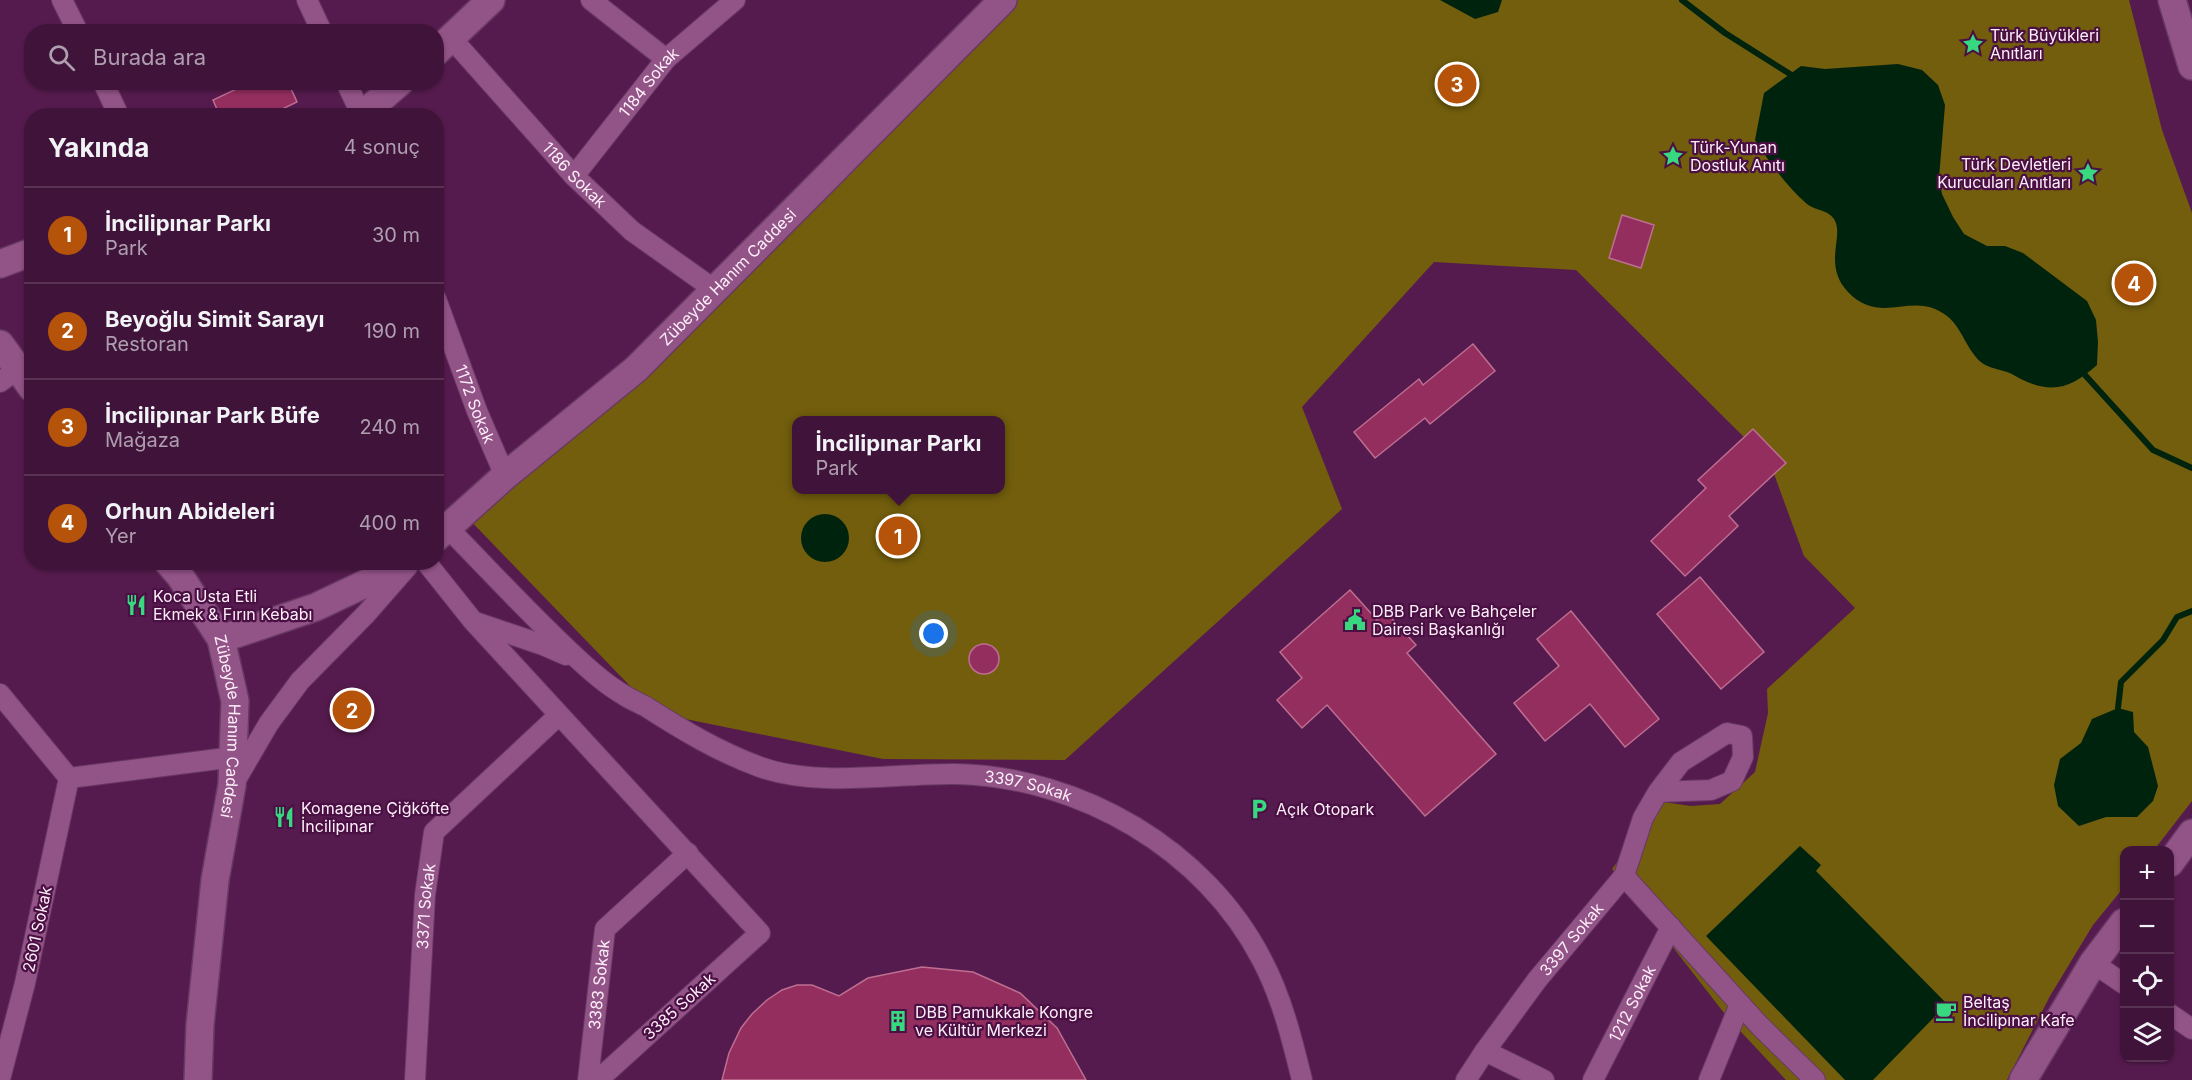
<!DOCTYPE html>
<html lang="tr">
<head>
<meta charset="utf-8">
<style>
  :root { --surface:#40143a; --page:#4b2145; --text:#f1f3f6; --muted:#ae9eaf; --line:#593354; --accent:#b45309 }
  body { margin:0; font-family:Inter,sans-serif; background:var(--page); color:var(--text) }
  .controls { position:absolute; right:18px; bottom:18px; display:grid; overflow:hidden; border-radius:12px; box-shadow:0 2px 4px #0004 }
  .controls button { width:54px; height:54px; display:grid; place-items:center; padding:0; border:0; border-bottom:2px solid var(--line); background:var(--surface); color:var(--text); font:30px sans-serif }
  .you { position:absolute; left:934px; top:634px; width:21px; height:21px; margin:-15px; border:4px solid #fff; border-radius:50%; background:#1a73e8; box-shadow:0 0 0 9px #1a73e833 }
  .badge { display:grid; place-items:center; width:39px; height:39px; border-radius:50%; background:var(--accent); color:#fff; font-size:20px; font-weight:700 }
  .pin { position:absolute; translate:-50% -50%; border:3px solid #fff; box-shadow:0 2px 6px #0006 }
  .popup { position:absolute; left:792px; top:416px; width:213px; height:78px; box-sizing:border-box; display:grid; place-content:center; border-radius:12px; background:var(--surface); filter:drop-shadow(0 2px 4px #0005); font-size:20px; white-space:nowrap; color:var(--muted) }
  .popup b { font-size:22px; color:var(--text) }
  .popup::after { content:''; position:absolute; left:50%; top:100%; margin-left:-12px; border:12px solid transparent; border-top-color:var(--surface) }
  .list { margin:0; padding:0; list-style:none }
  h2 { display:flex; justify-content:space-between; align-items:center; height:78px; margin:0; padding:0 24px; font-size:26px }
  h2 small { font-size:20px; font-weight:400; color:var(--muted) }
  .list li { display:grid; grid-template-columns:39px 1fr auto; gap:18px; align-items:center; box-sizing:border-box; height:96px; padding:0 24px; border-top:2px solid var(--line) }
  .list b { display:block; font-size:22px; white-space:nowrap }
  .list p { margin:0; font-size:20px; white-space:nowrap; color:var(--muted) }
  .list em { font-size:20px; font-style:normal; color:var(--muted) }
  .icon { flex:none; width:33px; height:33px; fill:none; stroke:currentColor; stroke-width:2; stroke-linecap:round; stroke-linejoin:round }
  .map { position:relative; flex:none; width:2192px; height:1080px; overflow:hidden }
  .search { position:absolute; background:var(--surface); box-shadow:0 2px 4px #0004; left:24px; top:24px; width:420px; height:66px; display:flex; align-items:center; gap:15px; box-sizing:border-box; padding:0 21px; border-radius:24px; color:var(--muted); font-size:22px }
  .panel { position:absolute; background:var(--surface); box-shadow:0 2px 4px #0004; left:24px; top:108px; width:420px; height:462px; border-radius:24px }
  .map>svg:first-child { display:block }
  .green { fill:#725e0d; fill-rule:evenodd }
  .water { fill:#00230e }
  .lines { fill:none; stroke-linecap:round; stroke-linejoin:round }
  .stream { stroke:#00230e; stroke-width:6 }
  .building { fill:#932e5f; stroke:#be6e90; stroke-width:1.5 }
  .street-casing { stroke:#683963; stroke-width:22 }
  .secondary-casing { stroke:#683963; stroke-width:30 }
  .street { stroke:#925387; stroke-width:20 }
  .secondary { stroke:#925387; stroke-width:27 }
  .labels { text-anchor:middle; dominant-baseline:central; stroke-width:4.5; stroke-linejoin:round; paint-order:stroke }
  .poi-label { font-size:16px; fill:#fdeef9; stroke:#4a0f43; text-anchor:start }
  .street-label { font-size:16px; fill:#fdeef9; stroke:#4a0f43 }
</style>
</head>
<body>
<div class="map">
<svg width="2192" height="1080" viewBox="0 0 2192 1080">
  <rect width="100%" height="100%" fill="#561b4e"/>
  <path class="green" d="M998,0h1131l33,130 30,83v588l-38,49h-30v37l-31,38 -43,71 -43,84h-221l-58,-62 -116,-149 51,-67 28,4 29,-2 35,-32 13,-59 -1,-24 88,-81 -51,-52 -34,-93 -194,-193 -142,-8 -132,145 40,102 -277,251 -182,-1 -227,-46 -191,-198zM796,420h204v70h-204z"/>
  <path class="water" d="M1440,0h62l-4,12 -23,7z
    M1898,64l24,6 16,15 7,20 -6,73 3,16 11,23 11,17 23,12h18l18,7 64,48 9,19 2,22 -1,23c-24,21 -42,30 -74,15 -5,-2 -10,-6 -16,-8 -12,-4 -23,-4 -32,-16 -14,-18 -16,-37 -40,-47 -30,-12 -57,14 -87,-17 -26,-28 -3,-56 -14,-73 -7,-10 -18,-8 -27,-15 -21,-18 -36,-40 -52,-64l9,-47 37,-27 24,3z
    M801 538a24 24 0 1 1 48 0a24 24 0 1 1-48 0Z
    M2118,708l15,4 1,20 14,15 10,39 -5,15 -16,16h-31l-27,9 -21,-20 -4,-21 6,-26 21,-16 11,-24z
    M1800,846l21,19 -5,6 131,133 -74,76h-28l-139,-144z"/>
  <g class="lines">
    <path class="stream" d="M1682,0l43,33 65,41
      M2085,375l68,75 39,18
      M2118,708l3,-26 42,-42 14,-23 15,-6"/>
  </g>
  <path class="building" d="M251,82h37l9,20 -29,14h-48l-7,-16z
    M1622,215l32,10 -13,43 -32,-10z
    M1473,344l22,27 -65,53 -5,-6 -50,40 -21,-26 65,-53 4,6z
    M1753,429l33,34 -57,53 9,10 -53,50 -34,-35 55,-53 -8,-8z
    M1700,577l64,75 -43,37 -64,-75z
    M1350,590l27,30 9,-8 30,33 -9,8 89,101 -71,62 -98,-111 -25,23 -25,-28 25,-22 -22,-26z
    M1571,611l88,108 -34,28 -35,-43 -45,37 -31,-38 45,-37 -22,-27z
    M969 659a15 15 0 1 1 30 0a15 15 0 1 1-30 0Z
    M922,967l51,5 47,21 37,35 29,52h-364l7,-27 12,-25 11,-14 15,-14 15,-10 15,-5h15l27,11 29,-18z"/>
  <g class="lines">
    <defs>
      <g id="street">
        <path d="M62,0l16,32"/>
        <path d="M307,0l15,32"/>
        <path d="M591,0l75,59"/>
        <path id="s1" d="M452,39l122,137 58,55 83,59"/>
        <path d="M103,82l16,34"/>
        <path d="M346,82l16,34"/>
        <path id="s2" d="M574,176l92,-117 69,-59"/>
        <path id="s3" d="M436,299l41,112 28,65"/>
        <path d="M0,382l18,-13"/>
        <path id="s4" d="M448,528c44,45 86,91 132,133 13,12 28,25 44,34 7,5 16,8 24,13 36,23 71,44 112,59 59,21 134,6 197,7 123,3 248,75 305,186 20,38 30,79 40,120"/>
        <path d="M426,562l47,59 287,312 -162,147"/>
        <path d="M475,622l68,23 23,10"/>
        <path d="M0,694l69,84 -44,205 -25,96"/>
        <path d="M69,778l165,-21"/>
        <path d="M234,783l35,-60 31,-42 66,-67 42,-48"/>
        <path d="M1624,876l136,150 55,54"/>
        <path d="M2093,963l31,21"/>
        <path d="M2170,1014l22,15"/>
        <path d="M1485,1051l59,29"/>
        <path id="s5" d="M415,1080l10,-185 9,-63 125,-117"/>
        <path id="s6" d="M588,1080l17,-151 83,-76"/>
        <path id="s7" d="M1466,1080l19,-29 52,-71 87,-104 19,-58 15,-26 23,-30 46,-29 15,3 1,21 -11,24 -21,9 -53,2"/>
        <path id="s8" d="M1593,1080l78,-153"/>
        <path d="M1709,1080l31,-76"/>
      </g>
      <g id="secondary">
        <path d="M2172,0l20,66"/>
        <path d="M436,52l55,-52"/>
        <path d="M361,116l39,-34"/>
        <path d="M0,264l32,-12"/>
        <path d="M0,344l32,44"/>
        <path id="s9" d="M436,538l69,-62 131,-107 367,-369"/>
        <path id="s10" d="M168,562l12,14 41,63 14,62 -3,84 -17,95 -15,145 -2,55"/>
        <path d="M221,639l95,-32 59,-28 28,-17"/>
        <path d="M2170,863l22,-30"/>
        <path d="M2023,1080l70,-117 31,-41"/>
      </g>
    </defs>
    <use href="#street" class="street-casing"/>
    <use href="#secondary" class="secondary-casing"/>
    <use href="#street" class="street"/>
    <use href="#secondary" class="secondary"/>
  </g>
  <defs>
    <symbol id="sight-bare" viewBox="-9 -9 18 18"><path d="M0-6L1.8-2.2L6-1.7L2.9 1.2L3.7 5.4L0 3.3L-3.7 5.4L-2.9 1.2L-6-1.7L-1.8-2.2Z" fill="#38d880" stroke="#4a0f43" stroke-width="2.5" paint-order="stroke"/></symbol>
    <symbol id="restaurant-bare" viewBox="-9 -9 18 18"><path d="M-5-6h1v4h1v-4h1v4h1v-4h1v5L-1.5 .5V6h-2V.5L-5-1ZM5-6V6H3V1.5H1.5Q1.5-4 5-6Z" fill="#38d880" stroke="#4a0f43" stroke-width="2.5" paint-order="stroke"/></symbol>
    <symbol id="civic-bare" viewBox="-9 -9 18 18"><path d="M-.6-6.5H3V-4.5H.6V-3L4-1V1h2V6H-6V1h2V-1L-.6-3ZM-1.2 2.5V6h2.4V2.5Z" fill="#38d880" stroke="#4a0f43" stroke-width="2.5" paint-order="stroke"/></symbol>
    <symbol id="parking-bare" viewBox="-9 -9 18 18"><path d="M-3.5-5.5H1a3.5 3.5 0 0 1 0 7H-1V5.5H-3.5ZM-1-3.4V-.6H.8a1.4 1.4 0 0 0 0-2.8Z" fill="#38d880" stroke="#4a0f43" stroke-width="2.5" paint-order="stroke"/></symbol>
    <symbol id="cafe-bare" viewBox="-9 -9 18 18"><path d="M-5.5-4.5H6V0H3Q3 3.5 0 3.5H-2.5Q-5.5 3.5-5.5 0ZM3-3.2v2h1.7v-2ZM-6 4.5H4V6H-6Z" fill="#38d880" stroke="#4a0f43" stroke-width="2.5" paint-order="stroke"/></symbol>
    <symbol id="building-bare" viewBox="-9 -9 18 18"><path d="M-4-6H4V6H1V3H-1V6H-4ZM-2.5-4.3h1.7v1.8h-1.7ZM.8-4.3h1.7v1.8H.8ZM-2.5-1h1.7V.8h-1.7ZM.8-1h1.7V.8H.8Z" fill="#38d880" stroke="#4a0f43" stroke-width="2.5" paint-order="stroke"/></symbol>
  </defs>
  <g fill-rule="evenodd">
    <use href="#sight-bare" x="1958" y="29" width="30" height="30"/>
    <use href="#sight-bare" x="1658" y="141" width="30" height="30"/>
    <use href="#sight-bare" x="2073" y="158" width="30" height="30"/>
    <use href="#restaurant-bare" x="121" y="590" width="30" height="30"/>
    <use href="#civic-bare" x="1340" y="605" width="30" height="30"/>
    <use href="#parking-bare" x="1244" y="794" width="30" height="30"/>
    <use href="#restaurant-bare" x="269" y="802" width="30" height="30"/>
    <use href="#cafe-bare" x="1931" y="996" width="30" height="30"/>
    <use href="#building-bare" x="883" y="1006" width="30" height="30"/>
  </g>
  <g class="labels">
    <g class="poi-label">
      <text x="1990" y="35">Türk Büyükleri<tspan x="1990" dy="18">Anıtları</tspan></text>
      <text x="1690" y="147">Türk-Yunan<tspan x="1690" dy="18">Dostluk Anıtı</tspan></text>
      <text x="2071" y="164" text-anchor="end">Türk Devletleri<tspan x="2071" dy="18">Kurucuları Anıtları</tspan></text>
      <text x="153" y="596">Koca Usta Etli<tspan x="153" dy="18">Ekmek &amp; Fırın Kebabı</tspan></text>
      <text x="1372" y="611">DBB Park ve Bahçeler<tspan x="1372" dy="18">Dairesi Başkanlığı</tspan></text>
      <text x="301" y="808">Komagene Çiğköfte<tspan x="301" dy="18">İncilipınar</tspan></text>
      <text x="1276" y="809">Açık Otopark</text>
      <text x="1963" y="1002">Beltaş<tspan x="1963" dy="18">İncilipınar Kafe</tspan></text>
      <text x="915" y="1012">DBB Pamukkale Kongre<tspan x="915" dy="18">ve Kültür Merkezi</tspan></text>
    </g>
    <g class="street-label">
      <text stroke="none"><textPath href="#s2" startOffset="120">1184 Sokak</textPath></text>
      <text stroke="none"><textPath href="#s1" startOffset="183">1186 Sokak</textPath></text>
      <text stroke="none"><textPath href="#s9" startOffset="392">Zübeyde Hanım Caddesi</textPath></text>
      <text stroke="none"><textPath href="#s3" startOffset="112">1172 Sokak</textPath></text>
      <text stroke="none"><textPath href="#s10" startOffset="182">Zübeyde Hanım Caddesi</textPath></text>
      <text stroke="none"><textPath href="#s4" startOffset="668">3397 Sokak</textPath></text>
      <text stroke="none"><textPath href="#s5" startOffset="174">3371 Sokak</textPath></text>
      <text transform="translate(37 929) rotate(-78)">2601 Sokak</text>
      <text stroke="none"><textPath href="#s7" startOffset="176">3397 Sokak</textPath></text>
      <text stroke="none"><textPath href="#s6" startOffset="96">3383 Sokak</textPath></text>
      <text stroke="none"><textPath href="#s8" startOffset="86">1212 Sokak</textPath></text>
      <text transform="translate(679 1006) rotate(-42)">3385 Sokak</text>
    </g>
  </g>
</svg>
<div class="controls">
<button>+</button>
<button>−</button>
<button><svg class="icon" aria-label="locate" viewBox="0 0 24 24"><circle cx="12" cy="12" r="6"/><path d="M12 2v4M12 18v4M2 12h4M18 12h4"/></svg></button>
<button><svg class="icon" aria-label="layers" viewBox="0 0 24 24"><path d="M12 4l9 5-9 5-9-5zM3 14l9 5 9-5"/></svg></button>
</div>
<div class="you"></div>
<div class="pin badge" style="left:898px;top:536px">1</div>
<div class="popup"><b>İncilipınar Parkı</b>Park</div>
<div class="pin badge" style="left:352px;top:710px">2</div>
<div class="pin badge" style="left:1457px;top:84px">3</div>
<div class="pin badge" style="left:2134px;top:283px">4</div>
<div class="search"><svg class="icon" aria-label="search" viewBox="0 0 24 24"><circle cx="10" cy="10" r="6"/><path d="M15 15l6 6"/></svg>Burada ara</div>
<section class="panel">
<h2>Yakında<small>4 sonuç</small></h2>
<ul class="list">
<li><span class="badge">1</span><div><b>İncilipınar Parkı</b><p>Park</p></div><em>30 m</em></li>
<li><span class="badge">2</span><div><b>Beyoğlu Simit Sarayı</b><p>Restoran</p></div><em>190 m</em></li>
<li><span class="badge">3</span><div><b>İncilipınar Park Büfe</b><p>Mağaza</p></div><em>240 m</em></li>
<li><span class="badge">4</span><div><b>Orhun Abideleri</b><p>Yer</p></div><em>400 m</em></li>
</ul>
</section>
</div>
</body>
</html>
